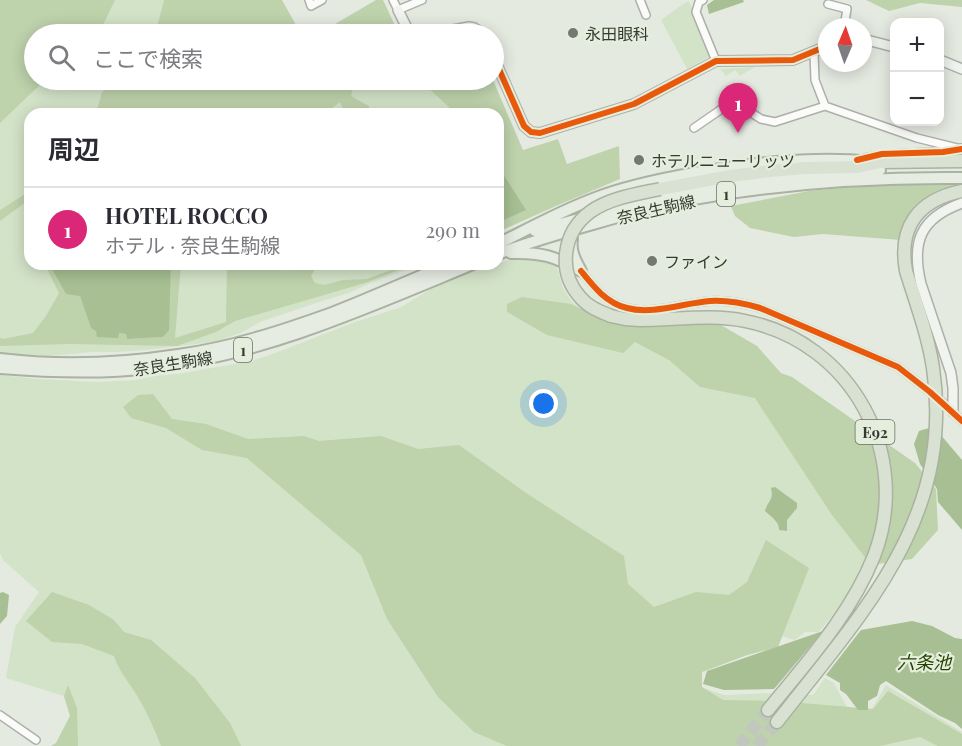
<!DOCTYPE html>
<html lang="ja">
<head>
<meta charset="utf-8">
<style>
  :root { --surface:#fff; --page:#f7f7f7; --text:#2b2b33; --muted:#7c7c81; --line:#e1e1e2; --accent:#db2777 }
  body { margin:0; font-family:"Playfair Display","Noto Sans JP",serif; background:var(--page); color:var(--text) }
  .controls { position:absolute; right:18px; top:18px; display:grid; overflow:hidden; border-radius:12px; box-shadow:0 3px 15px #0003 }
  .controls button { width:54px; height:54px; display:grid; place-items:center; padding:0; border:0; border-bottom:2px solid var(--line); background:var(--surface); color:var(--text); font:30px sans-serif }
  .compass { position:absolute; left:818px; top:18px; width:54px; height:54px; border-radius:50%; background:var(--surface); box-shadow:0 3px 15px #0003; rotate:2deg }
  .you { position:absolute; left:544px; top:404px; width:21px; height:21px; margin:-15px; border:4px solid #fff; border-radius:50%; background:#1a73e8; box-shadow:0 0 0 9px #1a73e833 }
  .badge { display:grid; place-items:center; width:39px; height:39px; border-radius:50%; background:var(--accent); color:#fff; font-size:20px; font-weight:700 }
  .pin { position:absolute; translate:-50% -50px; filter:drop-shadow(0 2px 3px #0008) }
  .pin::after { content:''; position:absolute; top:32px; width:21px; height:18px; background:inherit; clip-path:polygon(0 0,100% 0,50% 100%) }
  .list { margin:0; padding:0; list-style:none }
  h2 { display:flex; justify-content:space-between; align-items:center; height:78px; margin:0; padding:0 24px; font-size:26px }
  h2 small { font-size:20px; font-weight:400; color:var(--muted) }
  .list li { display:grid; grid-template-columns:39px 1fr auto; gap:18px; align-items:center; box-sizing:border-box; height:84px; padding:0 24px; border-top:2px solid var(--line) }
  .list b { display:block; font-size:22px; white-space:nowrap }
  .list p { margin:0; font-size:20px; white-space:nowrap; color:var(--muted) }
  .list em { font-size:20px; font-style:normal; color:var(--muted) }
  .icon { flex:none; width:33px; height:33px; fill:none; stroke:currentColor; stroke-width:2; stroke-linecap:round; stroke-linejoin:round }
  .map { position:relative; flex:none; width:962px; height:746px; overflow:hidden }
  .search { position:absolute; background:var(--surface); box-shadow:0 3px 15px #0003; left:24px; top:24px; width:480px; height:66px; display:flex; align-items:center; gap:15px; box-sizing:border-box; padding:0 21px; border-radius:33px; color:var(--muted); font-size:22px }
  .panel { position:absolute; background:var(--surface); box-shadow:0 3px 15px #0003; left:24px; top:108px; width:480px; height:162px; border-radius:18px }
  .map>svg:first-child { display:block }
  .green { fill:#d3e3c8 }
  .forest { fill:#bed2ac }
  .water { fill:#a7bf92 }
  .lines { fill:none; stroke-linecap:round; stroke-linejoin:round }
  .highway-tunnel { stroke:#c2c7be; stroke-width:12; stroke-dasharray:12 6; stroke-linecap:butt }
  .street-casing { stroke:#acb0a9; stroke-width:10 }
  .secondary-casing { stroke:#acb0a9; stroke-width:12 }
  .primary-casing { stroke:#aab2a1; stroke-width:14 }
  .highway-casing { stroke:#aab2a1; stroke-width:15 }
  .street { stroke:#fbfcfa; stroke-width:7 }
  .secondary { stroke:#f1f3ef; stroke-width:9 }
  .primary { stroke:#e7ece3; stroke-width:10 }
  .highway { stroke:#d9e1d3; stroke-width:12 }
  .highway-bridge-casing { stroke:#aab2a1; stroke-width:15; stroke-linecap:butt }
  .highway-bridge { stroke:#d9e1d3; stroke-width:12 }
  .cycleway-casing { stroke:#e5eedd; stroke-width:10 }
  .cycleway { stroke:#e8590c; stroke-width:6 }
  .poi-dot { fill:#737870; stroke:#e5eedd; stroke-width:2 }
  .labels { text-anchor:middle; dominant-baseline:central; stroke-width:4.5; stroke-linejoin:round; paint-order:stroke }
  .shield { fill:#e5eedd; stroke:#6a7066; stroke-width:1.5 }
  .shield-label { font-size:15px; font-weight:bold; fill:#363a33 }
  .poi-label { font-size:16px; fill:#363a33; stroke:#e5eedd; text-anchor:start }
  .street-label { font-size:16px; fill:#363a33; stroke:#e5eedd }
  .water-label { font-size:18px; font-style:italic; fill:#264300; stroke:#e5eedd }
</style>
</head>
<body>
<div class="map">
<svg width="962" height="746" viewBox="0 0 962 746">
  <rect width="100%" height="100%" fill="#e5eae1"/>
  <path class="green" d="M0,0h164l-8,29v5h-122v46h125l3,34h-132v150h391l-53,20 -19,9 -27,8 -62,21 -19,11 -27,9 -68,8 -28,2h-28l-39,4 -51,-3z
    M689,1l21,52 -1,4 -22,12 -26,-49 22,-16z
    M755,67l-15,9 -5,-6 -9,6 -6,-7z
    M351,80h64l10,5 26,24v5h-140z
    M521,257l18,1 17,5 7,25 9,14 20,15 196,75 86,118 -12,62 -18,29 -25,31h-14l-10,8 -14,-4 -3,11 -31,8 -45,17 -1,15 23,8 48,-2 41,2 12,-17 9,5 15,28 21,1 16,-27 76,47v14h-911l5,-3 14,-27 -6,-20 -58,-18 9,-51 24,-35 -36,-32 -3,-7v-178l38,4 59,3 39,-2 19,-4 22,-2 75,-13 26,-9 74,-29 49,-16 40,-24 48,-17z"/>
  <path class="forest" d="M0,0h115l-13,27 -9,7h-59v46h11l-45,43z
    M164,0h118l19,34h-146z
    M376,0h7l16,34h-81z
    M866,0h96v7l-42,-4 -31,8z
    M118,80h237l-4,16 18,10v8h-24l-5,-12 -14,11 -5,1h-88l-1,-1 -14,1h-122l6,-22z
    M415,80h78l30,70 35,-11 9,25 52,-18 1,33 -64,27 -58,26v-9l27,-13 -27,-44v-52h-47v-5l-26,-24z
    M894,183l23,2 37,-1 6,3 -27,8 -32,45 -78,-6 -29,3 -44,-9 -15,-12 -4,-10 78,-15z
    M30,191v8l-30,22v-11z
    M48,264h5l-2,3 29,28 11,33 35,6 1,5 36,-2 5,-7 3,-66h10l-6,74 51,-16 1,-58h52l9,7 4,-7h26l-7,12 4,7 9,2 19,-5 24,-1 40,-15h7l-49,19 -130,38 -19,11 -39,14 -106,-2 -71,2v-8l3,1 30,-6 13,-17 13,-23 -13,-26z
    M522,297l49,7 28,14 35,8 42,-2 45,1 36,21 24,27 11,4 123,86 21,26 2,41 -26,29 -41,6 -39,-50 -77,-117 -55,-11 -31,-27 -34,-18 -12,11 -76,-18 -40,-23v-8z
    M153,394l19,25 34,5 42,15 56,-3 15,5 62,-5 37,13 41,-4 67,48 98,63 4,28 26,23 42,-15 33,3 18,-13 19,-42 43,28 -31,79 -31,8 -45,17v15l21,13 54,1 96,8 15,-18 74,43v12h-24l-18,-9 -40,9h-373l-33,-14 -36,-35 -51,-78 -26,-64 -114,-97 -45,-8 -36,-22 -35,-10 -8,-11 15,-12z
    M52,592l37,13 25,15 10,12 27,8 44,38 35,45 11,23h-80c-7,-18 -15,-36 -25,-52 -8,-13 -17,-23 -22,-38l-32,-12 -30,-2 -26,-21z
    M68,685l9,23 1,38h-27l5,-3 14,-27 -6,-20z"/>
  <path class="water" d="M714,0h29l1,2 -35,12 -2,-9z
    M498,166l28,44 -28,13z
    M53,264h118l-2,66 -6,7 -36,2 -1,-5 -7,-1 -1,5 -21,-1 -1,-6 -5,-3 -11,-32 -14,-2 -15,-27z
    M929,428l11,6 22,26v70l-24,-28 -1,-13 -17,-25 -6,-20 5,-13z
    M775,487l22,16v5l-10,12v11l-8,-1c1,-8 -9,-14 -14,-19 3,-11 9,-10 6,-23z
    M3,592l6,3 -2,21 -7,8v-31z
    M912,621l20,5 23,12 7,1v90l-7,-6 -17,-8 -52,-34 -6,4 -3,11 -9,5v9h-10l-12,-16 -6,-4v-7l-14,-8 35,-45z
    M823,631l-49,58 -50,1 -21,-6 4,-13z"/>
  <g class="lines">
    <path class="highway-tunnel" d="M739,746l29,-36
      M757,746l20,-24"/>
    <defs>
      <path id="street" d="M309,0l2,6 11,-6
        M393,0l5,10 24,-10
        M640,0l6,15
        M703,0l-4,2 -3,10 20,49
        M828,4l19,5 -3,18
        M814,52l1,28 10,26
        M694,128l29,-20 13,-4 5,2 20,13 14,3 50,-16 92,32 44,11
        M865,158c31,-7 62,-3 93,-9
        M581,271c12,15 25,32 46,37 25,7 57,-5 83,-7 17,-1 33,2 50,7l138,59 32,25
        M942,402l20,19
        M0,715l36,25"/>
      <path id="secondary" d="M398,10l10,20 5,4
        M431,34l38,-7 5,1 9,6
        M863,39l31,8
        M494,58l30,68 7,6 9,1 94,-29 82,-43 77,-1 34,-14
        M940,60l22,9
        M961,149h1
        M953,412v-24l-2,-15 -30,-89c-10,-42 -1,-66 41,-81"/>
      <path id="primary" d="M535,231l76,-21 107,-23 93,-12 69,-5
        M498,244c32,-16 63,-33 95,-45 33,-13 68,-20 102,-26 59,-10 118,-17 178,-11
        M511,253c30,-1 43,3 70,18 -6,-11 -11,-20 -9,-32
        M498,254c31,-12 63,-21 95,-30 27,-8 53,-15 80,-21 95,-19 192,-26 289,-25
        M0,359c58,7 119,5 178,-4 52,-7 104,-24 154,-42 39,-15 78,-33 118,-49
        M0,368c50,4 100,6 150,0 113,-13 219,-61 323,-104"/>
      <path id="highway" d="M660,189l70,-13 41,-5 34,-3 53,-1 22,-5 82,-1
        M611,316l14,3 15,1c34,0 72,-6 105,1 107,21 168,134 129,235 -23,58 -67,106 -106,154
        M777,722c85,-109 178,-204 156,-354 -5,-33 -17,-65 -27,-97 -8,-44 12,-71 56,-80"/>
    </defs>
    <use href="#street" class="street-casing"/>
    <use href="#secondary" class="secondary-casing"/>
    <use href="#primary" class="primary-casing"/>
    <use href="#highway" class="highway-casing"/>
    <use href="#street" class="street"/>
    <use href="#secondary" class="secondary"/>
    <use href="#primary" class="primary"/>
    <use href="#highway" class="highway"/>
    <defs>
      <path id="highway-bridge" d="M611,316c-12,-5 -23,-9 -31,-19 -23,-26 -17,-65 10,-85 19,-14 47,-18 70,-23"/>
    </defs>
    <use href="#highway-bridge" class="highway-bridge-casing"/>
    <use href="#highway-bridge" class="highway-bridge"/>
    <defs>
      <path id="cycleway" d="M494,58l30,68 7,6 9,1 94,-29 82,-43 77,-1 34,-14
        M857,160l25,-6 61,-2 19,-3
        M581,271c12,15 25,32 46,37 25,7 57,-5 83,-7 17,-1 33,2 50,7l138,59 32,25 32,29"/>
    </defs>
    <use href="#cycleway" class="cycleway-casing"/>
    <use href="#cycleway" class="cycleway"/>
  </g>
  <g class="poi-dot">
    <circle cx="573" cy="33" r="6"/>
    <circle cx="639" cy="160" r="6"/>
    <circle cx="652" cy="261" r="6"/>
  </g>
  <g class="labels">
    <g class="shield">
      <rect x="717" y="182" width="18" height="24" rx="4.5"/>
      <rect x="234" y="338" width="18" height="24" rx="4.5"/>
      <rect x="855.5" y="420" width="39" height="24" rx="4.5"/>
    </g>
    <g class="shield-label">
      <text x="726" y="194">1</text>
      <text x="243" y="350">1</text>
      <text x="875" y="432">E92</text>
    </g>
    <g class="poi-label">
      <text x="585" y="33">永田眼科</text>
      <text x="651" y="160">ホテルニューリッツ</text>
      <text x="664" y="261">ファイン</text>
    </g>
    <g class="street-label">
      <text transform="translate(656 209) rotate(-13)">奈良生駒線</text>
      <text transform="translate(173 363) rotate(-9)">奈良生駒線</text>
    </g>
    <g class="water-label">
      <text x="924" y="662">六条池</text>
    </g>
  </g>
</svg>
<div class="controls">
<button>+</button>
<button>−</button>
</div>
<svg class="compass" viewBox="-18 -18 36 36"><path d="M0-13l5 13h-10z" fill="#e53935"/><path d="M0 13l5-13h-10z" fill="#7c7c81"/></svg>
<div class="you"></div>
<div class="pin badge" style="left:738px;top:133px">1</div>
<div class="search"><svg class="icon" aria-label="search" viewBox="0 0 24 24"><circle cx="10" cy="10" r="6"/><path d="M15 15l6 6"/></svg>ここで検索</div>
<section class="panel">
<h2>周辺<small></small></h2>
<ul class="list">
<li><span class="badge">1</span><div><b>HOTEL ROCCO</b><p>ホテル · 奈良生駒線</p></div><em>290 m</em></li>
</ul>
</section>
</div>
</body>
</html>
